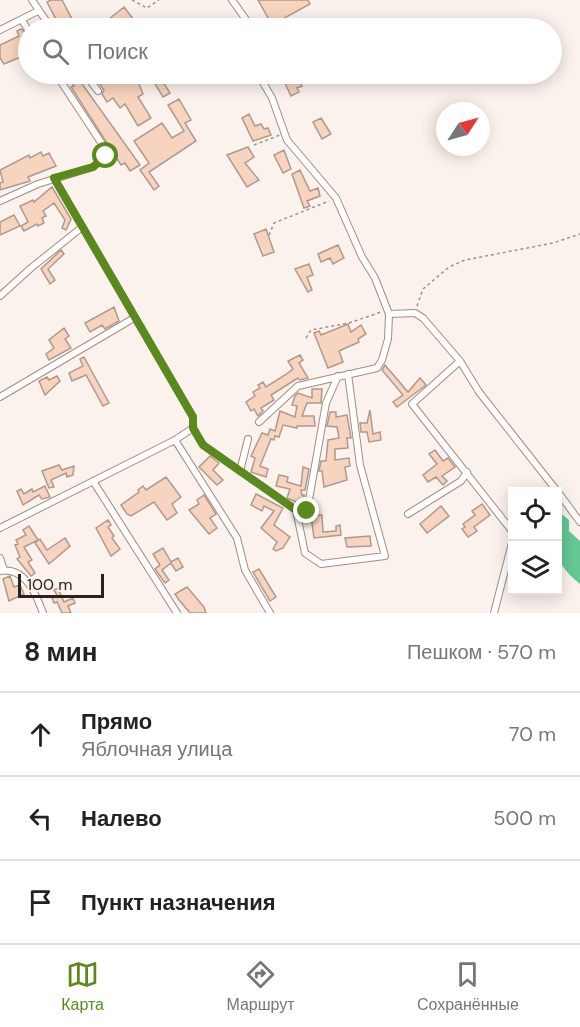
<!DOCTYPE html>
<html lang="ru">
<head>
<meta charset="utf-8">
<style>
  :root { --surface:#fff; --page:#f6f6f6; --text:#222; --muted:#767676; --line:#e0e0e0; --accent:#5b8a1c }
  body { margin:0; font-family:"DM Sans",sans-serif; background:var(--page); color:var(--text) }
  .controls { position:absolute; right:18px; bottom:18px; display:grid; overflow:hidden; border-radius:0px; box-shadow:0 3px 15px #0003 }
  .controls button { width:54px; height:54px; display:grid; place-items:center; padding:0; border:0; border-bottom:2px solid var(--line); background:var(--surface); color:var(--text); font:30px sans-serif }
  .compass { position:absolute; left:436px; top:102px; width:54px; height:54px; border-radius:50%; background:var(--surface); box-shadow:0 3px 15px #0003; rotate:54deg }
  .scale { position:absolute; left:18px; bottom:15px; width:86px; box-sizing:border-box; padding-left:6px; border:3px solid #29211c; border-top:0; font-size:16px; line-height:21px; white-space:nowrap; color:#29211c; -webkit-text-stroke:4px #fcf2ed; paint-order:stroke }
  .stop { position:absolute; width:18px; height:18px; margin:-14px; border:4px solid #5b8a1c; border-radius:50%; background:#fff }
  .stop.end { background:#5b8a1c; border-color:#fff; box-shadow:0 2px 6px #0008 }
  .list { margin:0; padding:0; list-style:none }
  h2 { display:flex; justify-content:space-between; align-items:center; height:78px; margin:0; padding:0 24px; font-size:26px }
  h2 small { font-size:20px; font-weight:400; color:var(--muted) }
  .list li { display:grid; grid-template-columns:39px 1fr auto; gap:18px; align-items:center; box-sizing:border-box; height:84px; padding:0 24px; border-top:2px solid var(--line) }
  .list b { display:block; font-size:22px; white-space:nowrap }
  .list p { margin:0; font-size:20px; white-space:nowrap; color:var(--muted) }
  .list em { font-size:20px; font-style:normal; color:var(--muted) }
  .icon { flex:none; width:33px; height:33px; fill:none; stroke:currentColor; stroke-width:2; stroke-linecap:round; stroke-linejoin:round }
  .map { position:relative; flex:none; width:580px; height:613px; overflow:hidden }
  .search { position:absolute; background:var(--surface); box-shadow:0 3px 15px #0003; left:18px; right:18px; top:18px; height:66px; display:flex; align-items:center; gap:15px; box-sizing:border-box; padding:0 21px; border-radius:33px; color:var(--muted); font-size:22px }
  .sheet { height:330px; background:var(--surface) }
  nav { display:flex; justify-content:space-around; align-items:center; box-sizing:border-box; height:84px; border-top:2px solid var(--line); background:var(--surface); font-size:16px; color:var(--muted) }
  nav a { display:grid; justify-items:center; gap:3px }
  nav .on { color:var(--accent) }
  .map>svg:first-child { display:block }
  .forest { fill:#64c895 }
  .building { fill:#f7d4bf; stroke:#af998c; stroke-width:1.5 }
  .lines { fill:none; stroke-linecap:round; stroke-linejoin:round }
  .minor-casing { stroke:#a28c80; stroke-width:8 }
  .path { stroke:#9b928d; stroke-width:1.5; stroke-dasharray:3 3; stroke-linecap:butt }
  .minor { stroke:#fff; stroke-width:6 }
  .route { stroke:#5b8a1c; stroke-width:8 }
</style>
</head>
<body>
<div class="map">
<svg width="580" height="613" viewBox="0 0 580 613">
  <rect width="100%" height="100%" fill="#fcf2ed"/>
  <path class="forest" d="M558,511l11,9v11l11,10v43c-30,-24 -23,-38 -22,-73z"/>
  <path class="building" d="M51,0h11l11,21 -13,6 -13,-25z
    M258,0h50l2,4 -38,21z
    M124,7l16,21h-24l-7,-9z
    M21,29l7,6v19l-24,10 -4,-6v-13l19,-9 -2,-5z
    M66,74h9l65,91 -10,6 -5,-8 -4,2 -50,-78 3,-1z
    M93,74h42l8,20 -5,3 13,21 -13,8 -13,-22 -5,4 -7,-10 -6,4 -5,-8 2,-4z
    M149,74h9l12,19 -7,4z
    M293,76l2,4 3,-2 4,8 -5,2 2,4 -8,4 -7,-15z
    M179,99l12,21 -6,3 11,18 -47,31 10,14 -5,4 -14,-20 9,-7 -15,-22 28,-18 10,15 12,-7 -16,-26z
    M249,114l6,12 6,-2 3,5 4,-1 3,7 -18,6 -11,-23z
    M321,118l10,16 -9,5 -9,-17z
    M248,147l6,10 -9,6 14,17 -12,7 -20,-32z
    M284,150l7,19 -8,4 -9,-18z
    M41,152l2,4 6,-3 7,13 -28,11 2,4 -30,9v-7l3,-1 -3,-12 29,-15 1,3z
    M300,170l10,21 8,-3 2,8 -13,5 3,5 -6,2 -12,-34z
    M52,187l19,32 -5,11 -4,-2 3,-8 -11,-17 -11,8 3,5 -4,2 2,5 -6,3 -1,-2 -13,7 -3,-5 7,-4 -8,-16 13,-6 1,2z
    M14,215l6,11 -20,9v-13z
    M266,229l8,23 -11,4 -9,-22z
    M338,245l6,13 -11,6 -3,-6 -9,4 -3,-8z
    M61,250l3,4 -16,15 7,11 -5,4 -9,-15z
    M309,264l4,11 -6,2 5,13 -4,2 -13,-23z
    M114,307l5,14 -14,8 -3,-4 -12,7 -5,-9z
    M348,324l3,8 10,-7 5,9 -8,5 1,3 -20,9 4,11 -15,6 -14,-35 5,-2 2,4z
    M64,328l5,8 -4,3 6,9 -22,12 -3,-6 8,-6 -5,-8z
    M300,355l3,5 -4,3 9,15 -8,2 -2,-2 -27,17 3,5 -13,8 2,3 -5,5 -4,-7 -3,2 -5,-9 9,-6 -2,-4 7,-4 -2,-3 5,-3 3,5 19,-12 8,-6 -5,-8z
    M84,357l25,46 -6,3 -17,-31 -14,6 -3,-8 14,-7 -3,-7z
    M385,365l23,27 12,-14 6,7 -29,22 -4,-5 10,-7 -21,-25z
    M57,376l3,5 -15,14 -6,-14 8,-4 2,3z
    M312,389h10l-1,14h-14l-5,13h12l1,10h-18v2l-14,-3 -4,12 -4,-1 -1,4 -3,-1 -11,27 8,3 -2,8 -15,-5 4,-14 -4,-2 11,-23 6,2 2,-6 5,2 5,-20 15,6 2,-11 -5,-1 3,-9 3,-3 14,5z
    M370,410l3,24 7,-2 1,8 -12,2 -2,-10h-6l-1,-9h7z
    M330,412h6v5l11,-2 4,23h-4l1,10 -13,1v11l14,-2 1,8 -5,1 2,13 -23,7 -2,-16h-3l2,-10h5l2,-21 11,-2 -2,-11 -10,-1z
    M435,450l8,11 5,-3 7,9 -13,9 5,5 -4,4 -7,-8 -8,5 -5,-7 14,-11 -8,-10z
    M210,456l9,7 -6,7 10,10 -6,5 -18,-18z
    M59,465l3,5 12,-4 -1,9 -6,2 -1,-4 -15,7 3,7 -5,1 -7,-17z
    M303,467l6,2 -4,21h-4l1,5h2l-1,10 -16,-7 3,-9 -14,-3 3,-11 9,2 -1,5 14,4z
    M166,477l15,20 -9,7 5,9 -10,7 -13,-18 -23,14 -4,-2 -6,-9 18,-13 -1,-2 5,-4 3,4z
    M45,486l5,11 -8,2 -3,-4 -16,10 -6,-14 4,-2 3,5 8,-5 1,3z
    M256,494l27,14 -9,17 16,12 -7,11 -7,3 -3,-2 4,-7 -16,-14 13,-17 -10,-5 -2,5 -11,-6z
    M204,495l12,19 -6,4 7,10 -8,6 -20,-24 10,-6 -2,-4z
    M482,504l8,11 -16,12 3,4 -9,6 -6,-8 3,-2 -2,-3 12,-9 -3,-4z
    M441,506l8,10 -22,17 -7,-9z
    M322,515l1,17 13,-1v-5l4,-1 1,10 -27,3 -3,-22z
    M108,520l3,5 -3,2 6,9 -2,2 8,11 -9,7 -15,-28z
    M29,526l9,14 -14,7 8,13 -4,2 7,11 -4,3 -14,-17 3,-2 -5,-12 3,-1 -2,-4 10,-5 -3,-5z
    M370,536l1,10 -24,1 -2,-9z
    M65,538l5,8 -21,18 -14,-21 5,-4 7,11z
    M163,548l8,14 7,-4 5,9 -7,4 -5,-8 -9,7 7,10 -4,3 -10,-14 5,-4 -7,-11z
    M259,569l17,28 -6,4 -17,-29z
    M10,576l4,11 6,-2 4,9 -15,7 -6,-22z
    M187,587l17,20 2,6h-16l-11,-13 -4,-6z
    M58,588l6,14 9,-4 2,5 -7,3 3,7h-9l-5,-11 -3,1 -2,-5 5,-3 -3,-5z"/>
  <g class="lines">
    <defs>
      <path id="minor" d="M32,0l19,28
        M232,0l20,28
        M22,20l6,10
        M0,30l38,-19
        M85,74l13,17
        M258,74l14,24 15,42 49,58 26,59 13,21 14,36 -1,25 -6,21 -5,8 -79,18 -39,36
        M0,201l38,-17 55,-17 13,-11v-6l-50,-76
        M0,296l31,-28 50,-40
        M389,314l26,-1 8,5 37,43 19,31 78,99
        M460,361l-48,43 100,127
        M0,397l134,-79
        M193,428l10,17 93,65 11,1 19,-108 12,-27
        M175,440l62,98 8,32 25,43
        M240,471l8,-32
        M93,481l84,132
        M558,492l22,30
        M296,510l9,43 16,11 64,-8 -25,-91 -12,-91
        M408,514l53,-33 6,-9
        M0,528l175,-88 18,-12v-11l-139,-239
        M0,558l4,12
        M0,571c25,-5 36,23 43,42
        M494,613l18,-70"/>
    </defs>
    <use href="#minor" class="minor-casing"/>
    <path class="path" d="M132,0l15,8 12,-8
      M254,145l26,-10
      M269,235l5,-12 55,-22
      M417,306l6,-17 26,-22 16,-7 88,-17 27,-9
      M306,338l5,-8 38,-7 32,-11"/>
    <use href="#minor" class="minor"/>
  </g>
  <g class="lines">
    <path class="route" d="M106,156l-13,11 -39,11 139,239v11l10,17 93,65 11,1"/>
  </g>
</svg>
<div class="controls">
<button><svg class="icon" aria-label="locate" viewBox="0 0 24 24"><circle cx="12" cy="12" r="6"/><path d="M12 2v4M12 18v4M2 12h4M18 12h4"/></svg></button>
<button><svg class="icon" aria-label="layers" viewBox="0 0 24 24"><path d="M12 4l9 5-9 5-9-5zM3 14l9 5 9-5"/></svg></button>
</div>
<svg class="compass" viewBox="-18 -18 36 36"><path d="M0-13l5 13h-10z" fill="#e53935"/><path d="M0 13l5-13h-10z" fill="#767676"/></svg>
<div class="scale">100 m</div>
<div class="stop" style="left:106px;top:156px"></div>
<div class="stop end" style="left:307px;top:511px"></div>
<div class="search"><svg class="icon" aria-label="search" viewBox="0 0 24 24"><circle cx="10" cy="10" r="6"/><path d="M15 15l6 6"/></svg>Поиск</div>
</div>
<section class="sheet">
<h2>8 мин<small>Пешком · 570 m</small></h2>
<ul class="list">
<li><svg class="icon" aria-label="ahead" viewBox="0 0 24 24"><path d="M12 20V5M6 11l6-6 6 6"/></svg><div><b>Прямо</b><p>Яблочная улица</p></div><em>70 m</em></li>
<li><svg class="icon" aria-label="left" viewBox="0 0 24 24"><path d="M17 20v-9H6M10 6l-5 5 5 5"/></svg><div><b>Налево</b></div><em>500 m</em></li>
<li><svg class="icon" aria-label="arrive" viewBox="0 0 24 24"><path d="M6 21V4h12l-3 4 3 4H6"/></svg><div><b>Пункт назначения</b></div></li>
</ul>
</section>
<nav>
<a class="on"><svg class="icon" aria-label="map" viewBox="0 0 24 24"><path d="M3 6l6-2 6 2 6-2v14l-6 2-6-2-6 2zM9 4v14M15 6v14"/></svg>Карта</a>
<a><svg class="icon" aria-label="directions" viewBox="0 0 24 24"><path d="M12 3l9 9-9 9-9-9zM9 14v-3h6M13 9l2 2-2 2"/></svg>Маршрут</a>
<a><svg class="icon" aria-label="saved" viewBox="0 0 24 24"><path d="M7 4h10v16l-5-4-5 4z"/></svg>Сохранённые</a>
</nav>
</body>
</html>
